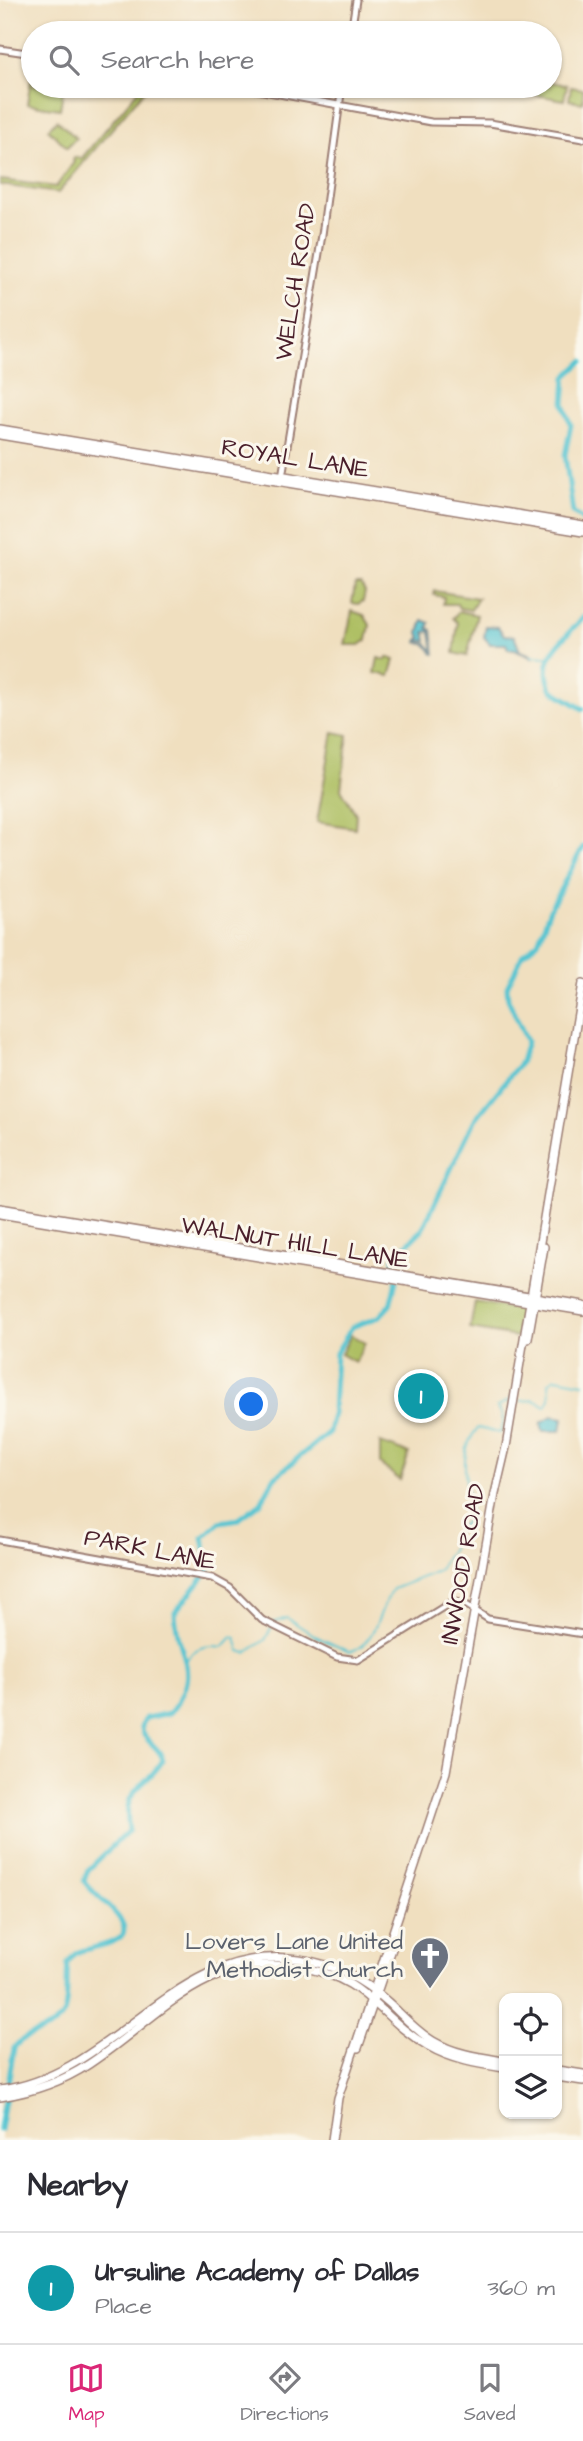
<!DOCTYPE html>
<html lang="en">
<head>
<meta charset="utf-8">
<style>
  :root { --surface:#fff; --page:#f2f2f3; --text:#2b2b33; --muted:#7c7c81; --line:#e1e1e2; --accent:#db2777 }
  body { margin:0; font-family:"Architects Daughter",sans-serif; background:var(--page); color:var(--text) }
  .controls { position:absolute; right:21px; bottom:21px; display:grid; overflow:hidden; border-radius:14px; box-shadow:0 2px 5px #0004 }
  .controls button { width:63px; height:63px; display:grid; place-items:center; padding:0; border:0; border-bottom:2px solid var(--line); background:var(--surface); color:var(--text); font:35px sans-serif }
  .you { position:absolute; left:252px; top:1405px; width:24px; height:24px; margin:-18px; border:5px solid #fff; border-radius:50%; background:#1a73e8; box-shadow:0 0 0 10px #1a73e833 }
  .badge { display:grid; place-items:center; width:46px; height:46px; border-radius:50%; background:var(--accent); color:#fff; font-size:23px; font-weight:700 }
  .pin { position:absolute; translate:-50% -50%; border:4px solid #fff; box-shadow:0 2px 7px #0006 }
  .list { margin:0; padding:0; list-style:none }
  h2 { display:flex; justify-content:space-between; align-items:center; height:91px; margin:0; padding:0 28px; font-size:30px }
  h2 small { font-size:23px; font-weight:400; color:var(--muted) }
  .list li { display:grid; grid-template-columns:46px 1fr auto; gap:21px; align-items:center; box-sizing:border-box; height:112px; padding:0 28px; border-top:2px solid var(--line) }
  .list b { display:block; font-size:26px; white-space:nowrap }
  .list p { margin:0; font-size:23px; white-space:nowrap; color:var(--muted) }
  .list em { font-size:23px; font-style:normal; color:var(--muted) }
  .icon { flex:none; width:38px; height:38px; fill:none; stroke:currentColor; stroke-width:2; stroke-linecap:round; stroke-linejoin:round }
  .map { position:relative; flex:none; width:583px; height:2140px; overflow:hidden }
  .search { position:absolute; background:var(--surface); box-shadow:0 2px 5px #0004; left:21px; right:21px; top:21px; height:77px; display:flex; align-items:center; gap:18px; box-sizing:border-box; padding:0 24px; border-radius:38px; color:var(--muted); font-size:26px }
  .sheet { height:203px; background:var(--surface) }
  nav { display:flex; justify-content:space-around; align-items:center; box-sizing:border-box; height:98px; border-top:2px solid var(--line); background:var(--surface); font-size:19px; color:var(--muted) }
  nav a { display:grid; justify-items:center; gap:4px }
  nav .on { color:var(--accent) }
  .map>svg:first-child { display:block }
  .green { fill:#aebf63; stroke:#7c6f47; stroke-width:2 }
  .water { fill:#59c5d1; stroke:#52727e; stroke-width:2 }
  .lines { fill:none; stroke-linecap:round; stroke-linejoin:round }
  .stream { stroke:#59c5d1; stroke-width:2 }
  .river { stroke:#59c5d1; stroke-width:5 }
  .minor-casing { stroke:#9d7f75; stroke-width:9 }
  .major-casing { stroke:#9d7f75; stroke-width:10 }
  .minor { stroke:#fff; stroke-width:5 }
  .major { stroke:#fff; stroke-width:7 }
  .labels { text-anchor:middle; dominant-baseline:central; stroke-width:6; stroke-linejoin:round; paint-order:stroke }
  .street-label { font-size:24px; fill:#4a1f2b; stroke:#fbf7ec }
  .worship-label { font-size:24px; fill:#5b616d; stroke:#fbf7ec; text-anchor:end }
</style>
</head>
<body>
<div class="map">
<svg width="583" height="2140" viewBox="0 0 583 2140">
  <rect width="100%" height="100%" fill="#fbf7ec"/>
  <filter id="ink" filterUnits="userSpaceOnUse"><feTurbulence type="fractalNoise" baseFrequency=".0143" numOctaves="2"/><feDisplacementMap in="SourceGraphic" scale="14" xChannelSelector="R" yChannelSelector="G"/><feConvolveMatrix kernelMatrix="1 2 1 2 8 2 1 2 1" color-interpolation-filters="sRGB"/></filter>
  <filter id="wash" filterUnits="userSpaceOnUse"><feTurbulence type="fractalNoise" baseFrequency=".00686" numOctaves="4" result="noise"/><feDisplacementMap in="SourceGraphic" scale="28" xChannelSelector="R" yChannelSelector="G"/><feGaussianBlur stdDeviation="1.57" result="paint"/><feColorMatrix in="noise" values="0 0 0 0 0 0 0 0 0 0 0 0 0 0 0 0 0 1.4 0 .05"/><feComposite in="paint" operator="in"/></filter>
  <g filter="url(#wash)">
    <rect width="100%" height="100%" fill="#f0dfbf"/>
    <path class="green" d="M33,67v19h31l-4,23 -33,-5z
      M550,82l17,3 -3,15 -71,-13 -65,-1h122z
      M142,86h6l-90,107 -58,-8v-5l56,7 18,-25 -1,-2 2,-3 6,2z
      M571,87l12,2v14l-14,-3z
      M57,120l19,18 -9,9 -19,-18z
      M355,585h6l4,7 -2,9 -5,3 -6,-1z
      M435,591l43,7 -7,12 -12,-2 -2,-4h-14l1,-7 -10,-2z
      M352,611l12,4 6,10 -3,15 -7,5h-15z
      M459,611l18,4 -10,41 -13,-3 4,-30 -5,-5z
      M387,657l8,3 -5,16 -15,-3 3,-15 8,2z
      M333,732l15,3 -7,54 15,25 -1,14 -38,-6z
      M475,1302l47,8 -5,27 -47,-8z
      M351,1335l14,8 -10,19 -14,-8z
      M380,1443l29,10 -9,27 -20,-16z"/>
    <path class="water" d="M423,620l7,3 -2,5 4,2 3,24h-2l-6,-9 -10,-3 10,2 7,8 -3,-21 -6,1 2,9 -9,-1 3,-3 -2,-4z
      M486,626l12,1 6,8 10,1 6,15 10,3 2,4 -17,-9h-7l-2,-5h-16l-6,-7z
      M552,1416l11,2 -2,13h-18l-2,-8z"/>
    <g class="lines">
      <path class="stream" d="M532,656l15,1
        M520,1401l14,-1 12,6 4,-8 -1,-16 7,-4 27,5
        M273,1623l14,-5 28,18 35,16c29,-10 27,-43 43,-63l45,-18 17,-28 1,-11 14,-15c-1,-30 -15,-64 8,-89l22,5c5,-11 5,-17 -3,-26l14,-8
        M186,1662c6,-15 22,-18 37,-15l9,-10 4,1 4,13 6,2 19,-13 6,-12"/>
      <path class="river" d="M583,361l-17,16 -2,27 7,21 -6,30 8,58 10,7
        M583,617c-18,23 -48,39 -31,73l31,19
        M393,1269l1,-12 28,-27 52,-109 47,-59 6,-21 -19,-42 -1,-12 16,-33 15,-12 12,-33 33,-62
        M0,2130l14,-82c12,-18 41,-15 50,-35 5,-14 2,-36 4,-51 3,-3 5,-6 8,-9 12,-7 64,-8 43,-35 -10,-14 -25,-23 -35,-37l4,-11 41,-40c-8,-44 16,-40 34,-70 -4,-16 -22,-18 -21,-35l4,-7 24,-5c34,-45 6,-55 5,-101l34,-42 -6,-33 17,-15 19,-3 22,-16 13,-25 55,-46 4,-19 3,-60 16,-26 27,-10 11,-12 6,-24"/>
    </g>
  </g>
  <g filter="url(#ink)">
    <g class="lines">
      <defs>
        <path id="minor" d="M351,33l5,-33
          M0,49l33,5
          M235,86l196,36 59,1 93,16
          M282,477l40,-242 20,-149
          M0,1540l212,38 18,10 32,32 75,37 21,3 95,-59 12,3 23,15 95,15"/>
        <path id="major" d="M0,429l583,96
          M0,435l583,97
          M0,1208l583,97
          M0,1214l583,97
          M528,1339l16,-92
          M358,2048l37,-108
          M557,2070l26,4
          M557,2077l26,4
          M0,2090c115,-14 175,-149 299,-131 34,5 65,21 90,44 14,13 27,28 44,38 22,13 46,16 71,20
          M0,2097c32,-5 62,-15 89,-33 70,-46 116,-112 210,-97 71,11 77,49 129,79 24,14 50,18 76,22
          M332,2140l6,-42 108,-326 49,-278 11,-47 77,-464"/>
      </defs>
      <use href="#minor" class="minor-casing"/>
      <use href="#major" class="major-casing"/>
      <use href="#minor" class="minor"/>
      <use href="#major" class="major"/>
    </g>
  </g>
  <defs>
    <symbol id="church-pin" viewBox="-11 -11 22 30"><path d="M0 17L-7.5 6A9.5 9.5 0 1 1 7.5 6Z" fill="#6b7280" stroke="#fbf7ec"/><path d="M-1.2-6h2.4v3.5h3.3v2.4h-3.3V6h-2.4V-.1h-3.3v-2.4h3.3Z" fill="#fff"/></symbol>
  </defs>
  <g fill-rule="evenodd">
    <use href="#church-pin" x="408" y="1934" width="44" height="60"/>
  </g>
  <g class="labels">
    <g class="street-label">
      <text transform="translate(296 282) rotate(-81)">WELCH ROAD</text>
      <text transform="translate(295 459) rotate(9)">ROYAL LANE</text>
      <text transform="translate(295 1243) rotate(9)">WALNUT HILL LANE</text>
      <text transform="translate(150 1550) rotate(11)">PARK LANE</text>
      <text transform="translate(464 1564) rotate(-80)">INWOOD ROAD</text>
    </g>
    <g class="worship-label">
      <text x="403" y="1942">Lovers Lane United<tspan x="403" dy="28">Methodist Church</tspan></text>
    </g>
  </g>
</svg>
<div class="controls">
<button><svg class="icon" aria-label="locate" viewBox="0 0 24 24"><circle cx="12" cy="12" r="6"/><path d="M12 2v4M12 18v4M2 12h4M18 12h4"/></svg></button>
<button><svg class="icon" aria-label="layers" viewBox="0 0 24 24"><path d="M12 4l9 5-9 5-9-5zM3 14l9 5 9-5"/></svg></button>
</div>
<div class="you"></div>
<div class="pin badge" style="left:421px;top:1396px;background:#0f9aa8">1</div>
<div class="search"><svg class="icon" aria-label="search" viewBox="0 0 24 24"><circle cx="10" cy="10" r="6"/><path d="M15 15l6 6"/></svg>Search here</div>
</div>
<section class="sheet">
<h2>Nearby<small></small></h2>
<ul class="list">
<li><span class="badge" style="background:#0f9aa8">1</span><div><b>Ursuline Academy of Dallas</b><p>Place</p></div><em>360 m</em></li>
</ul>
</section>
<nav>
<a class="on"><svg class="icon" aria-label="map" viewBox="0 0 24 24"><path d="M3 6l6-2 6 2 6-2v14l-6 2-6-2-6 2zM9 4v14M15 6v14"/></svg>Map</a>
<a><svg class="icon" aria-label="directions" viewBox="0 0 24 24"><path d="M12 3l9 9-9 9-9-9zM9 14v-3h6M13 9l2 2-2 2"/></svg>Directions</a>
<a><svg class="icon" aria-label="saved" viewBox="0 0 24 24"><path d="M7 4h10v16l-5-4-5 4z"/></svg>Saved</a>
</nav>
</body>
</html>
